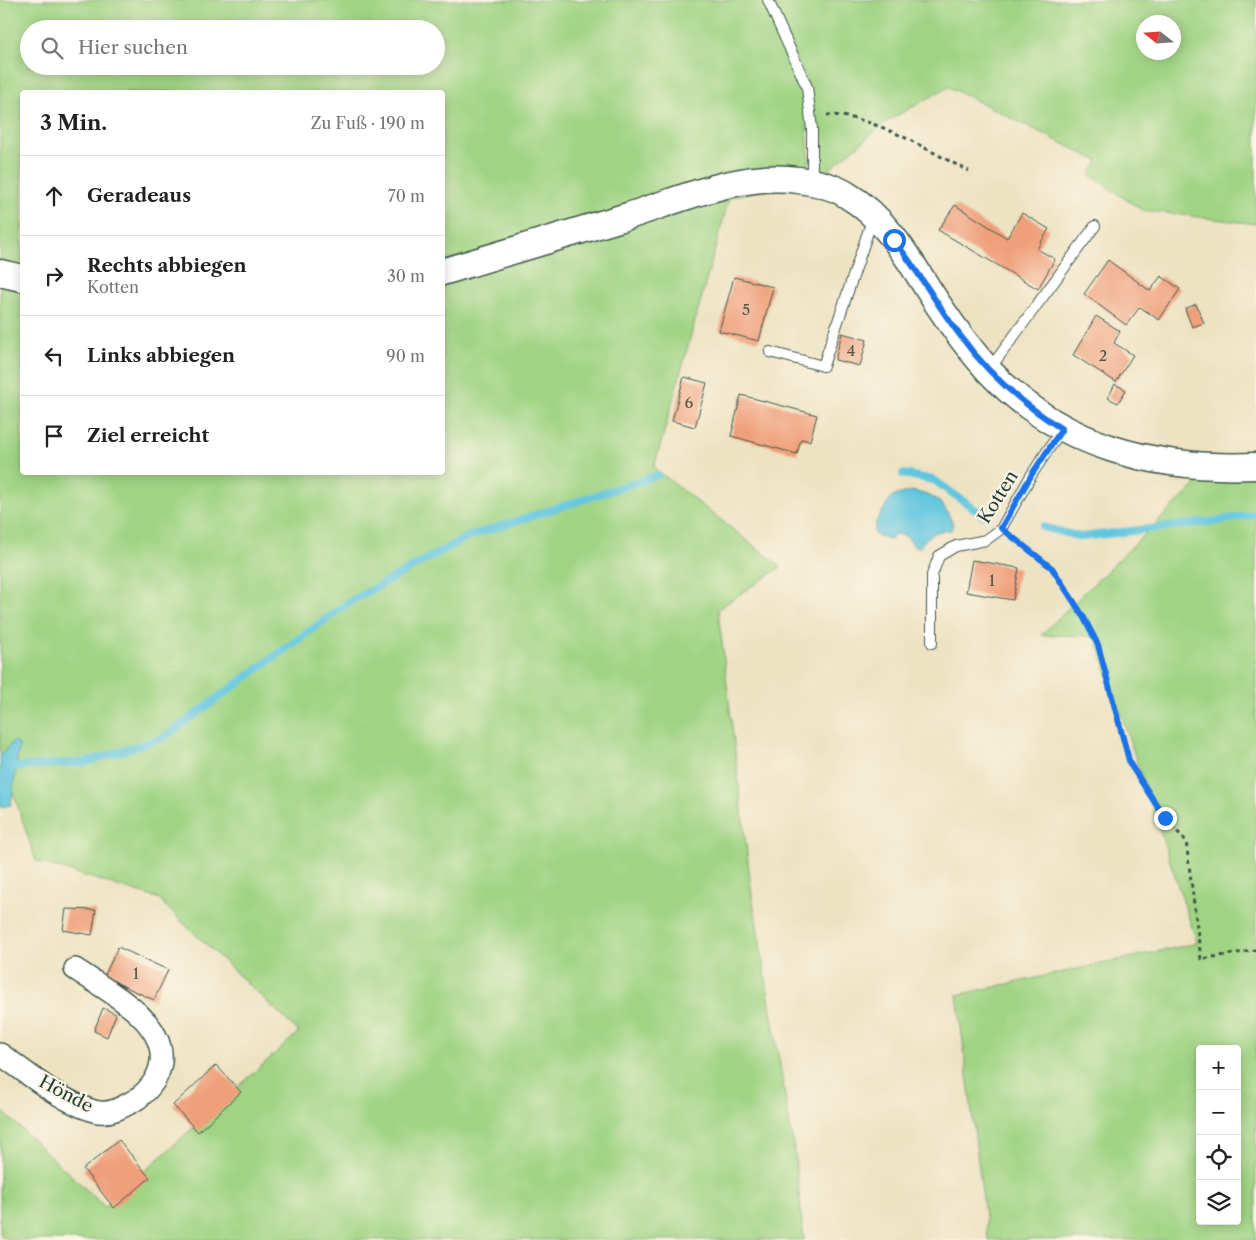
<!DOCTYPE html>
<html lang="de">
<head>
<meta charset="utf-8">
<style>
  :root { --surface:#fff; --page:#f2f2f2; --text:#222; --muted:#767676; --line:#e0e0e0 }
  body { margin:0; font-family:"Libre Caslon Text",serif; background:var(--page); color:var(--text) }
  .controls { position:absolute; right:15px; bottom:15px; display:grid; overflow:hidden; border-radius:5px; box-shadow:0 2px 12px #0003 }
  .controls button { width:45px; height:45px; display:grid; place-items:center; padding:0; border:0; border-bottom:1px solid var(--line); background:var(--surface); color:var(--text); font:25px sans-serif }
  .compass { position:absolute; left:1136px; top:15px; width:45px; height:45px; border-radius:50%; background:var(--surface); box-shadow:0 2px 12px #0003; rotate:287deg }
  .stop { position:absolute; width:15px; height:15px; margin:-11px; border:4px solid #1a73e8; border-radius:50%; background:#fff }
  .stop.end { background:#1a73e8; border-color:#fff; box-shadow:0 1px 5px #0008 }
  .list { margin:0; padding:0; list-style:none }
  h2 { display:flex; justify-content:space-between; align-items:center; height:65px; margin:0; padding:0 20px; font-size:21px }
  h2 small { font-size:16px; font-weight:400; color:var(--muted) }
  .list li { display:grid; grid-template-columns:32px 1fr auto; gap:15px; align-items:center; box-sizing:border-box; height:80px; padding:0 20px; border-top:1px solid var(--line) }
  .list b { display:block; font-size:19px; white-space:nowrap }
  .list p { margin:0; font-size:16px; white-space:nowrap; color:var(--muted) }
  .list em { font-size:16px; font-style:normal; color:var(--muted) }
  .icon { flex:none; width:28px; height:28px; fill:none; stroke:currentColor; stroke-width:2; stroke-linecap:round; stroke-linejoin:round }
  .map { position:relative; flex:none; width:1256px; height:1240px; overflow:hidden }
  .search { position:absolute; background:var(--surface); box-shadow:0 2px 12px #0003; left:20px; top:20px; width:425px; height:55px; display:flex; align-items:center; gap:12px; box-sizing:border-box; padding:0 18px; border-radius:28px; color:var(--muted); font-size:19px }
  .panel { position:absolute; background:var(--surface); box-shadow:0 2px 12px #0003; left:20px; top:90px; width:425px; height:385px; border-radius:5px }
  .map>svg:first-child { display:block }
  .green { fill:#a0d484; stroke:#60885c; fill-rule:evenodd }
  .water { fill:#61c6df; stroke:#40828a }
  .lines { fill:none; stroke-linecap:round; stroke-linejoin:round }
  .stream { stroke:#61c6df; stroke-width:8 }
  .building { fill:#ef9f79 }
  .service-casing { stroke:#3e5649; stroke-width:12 }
  .minor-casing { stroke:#3e5649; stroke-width:24 }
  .tertiary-casing { stroke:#3e5649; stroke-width:29 }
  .path { stroke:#3e5649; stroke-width:3; stroke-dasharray:4 4; stroke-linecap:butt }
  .service { stroke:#fff; stroke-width:10 }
  .minor { stroke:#fff; stroke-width:21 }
  .tertiary { stroke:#fff; stroke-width:26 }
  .route { stroke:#1a73e8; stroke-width:6 }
  .labels { text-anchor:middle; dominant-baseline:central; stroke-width:4.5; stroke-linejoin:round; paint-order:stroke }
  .number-label { font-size:15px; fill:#535645 }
  .street-label { font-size:18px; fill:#1f3d34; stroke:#fcf5e5 }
</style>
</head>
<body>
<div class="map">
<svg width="1256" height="1240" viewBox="0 0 1256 1240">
  <rect width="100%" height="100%" fill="#fcf5e5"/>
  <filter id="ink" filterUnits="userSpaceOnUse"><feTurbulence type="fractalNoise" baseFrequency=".02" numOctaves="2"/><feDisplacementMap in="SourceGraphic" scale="10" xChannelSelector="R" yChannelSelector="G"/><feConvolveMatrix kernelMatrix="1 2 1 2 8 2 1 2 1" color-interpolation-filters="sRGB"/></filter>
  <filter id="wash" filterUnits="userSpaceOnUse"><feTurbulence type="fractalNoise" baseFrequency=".0096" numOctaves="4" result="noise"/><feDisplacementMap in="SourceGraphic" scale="20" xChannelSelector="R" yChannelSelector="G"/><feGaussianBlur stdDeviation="1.12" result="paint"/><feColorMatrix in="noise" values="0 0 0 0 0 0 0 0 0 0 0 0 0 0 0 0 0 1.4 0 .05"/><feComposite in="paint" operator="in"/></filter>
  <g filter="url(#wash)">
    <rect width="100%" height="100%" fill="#ede3c3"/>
    <path class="green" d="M0,0h764l41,89 5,89 -367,89 -1,-175h-420v181l-22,-5zM29,29h407v37h-407z
      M772,0h484v224l-114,-14 -52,-35 8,-14 -149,-74 -60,33 -74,61 -3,-85zM1144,22h30v30h-30z
      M732,188l-78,280 127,99 -63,42 34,286 43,261 9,84h-793l-11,-5v-126l105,98 194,-175 -142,-134 -121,-37 -36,-108v-475l22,5v189h420l1,-195z
      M1211,470l45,2v768h-268l-31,-245 240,-52 -102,-307 -54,-1zM1200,1049h37v172h-37z"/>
    <path class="water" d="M913,491c25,6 30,10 40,33l-2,6c-16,1 -23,4 -32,18l-7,-4c-4,-8 -10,-10 -18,-10l-3,6 -17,-6 2,-12 16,-26z
      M14,741l5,4 -8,60 -11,2v-51z"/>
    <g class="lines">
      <path class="stream" d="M903,474l31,6 49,35
        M1043,527l38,10 136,-16 39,-7
        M15,767l71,-5 77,-24 186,-136 118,-65 191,-62"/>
    </g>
    <g id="blocks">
      <path class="building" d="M955,205l52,33 15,-25 27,16 -12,20 18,10 -17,30 -100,-59z
        M1108,260l42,31 11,-15 19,13 -21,31 -19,-13 -14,18 -42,-31z
        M734,277l39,10 -14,54 -40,-10z
        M1196,304l8,19 -12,4 -7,-18z
        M1096,316l24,15 -6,12 19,12 -17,27 -43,-27z
        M842,333l25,7 -7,26 -25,-6z
        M684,377l23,6 -12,44 -23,-6z
        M1115,384l11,6 -8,13 -10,-5z
        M741,395l76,20 -7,26 -9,-2 -4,15 -66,-18z
        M972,560l47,8 -6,32 -47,-8z
        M66,909l30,1 -4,25 -29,-5z
        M118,947l50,23 -14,30 -50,-23z
        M103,1008l13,6 -9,23 -13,-6z
        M216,1065l25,27 -43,40 -25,-27z
        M119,1140l31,38 -36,30 -31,-39z"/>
    </g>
  </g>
  <g filter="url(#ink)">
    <use href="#blocks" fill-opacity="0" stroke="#3e5649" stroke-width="1"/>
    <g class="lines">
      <defs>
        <path id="service" d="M768,0l39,87 5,42v52
          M770,352l53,14 50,-149
          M989,370l106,-144
          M932,643v-68l7,-19 17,-10 30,-6 15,-11 31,-55 30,-45"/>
        <path id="minor" d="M0,1054c29,20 60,47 94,57 15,5 31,-5 43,-12 12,-9 22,-22 24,-37 5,-42 -55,-72 -86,-93"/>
        <path id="tertiary" d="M442,272c62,-19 124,-37 186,-56 54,-17 112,-44 170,-36 17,2 35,6 49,15 41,24 65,70 90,108 16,24 33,47 52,68 72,76 165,99 267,95
          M0,273l22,5"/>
      </defs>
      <use href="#service" class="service-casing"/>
      <use href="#minor" class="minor-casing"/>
      <use href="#tertiary" class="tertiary-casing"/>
      <path class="path" d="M827,115c47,0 99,35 142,56
        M1014,538l38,30 31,47 15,30 32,119 35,54 21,23 15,118 55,-9"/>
      <use href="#service" class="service"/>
      <use href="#minor" class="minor"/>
      <use href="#tertiary" class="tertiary"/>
    </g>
  </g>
  <g class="lines" filter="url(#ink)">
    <path class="route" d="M894,240c24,30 42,64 65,94 28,39 63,70 103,95l-30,45 -31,54 51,40 31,48 15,29 32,119 35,54"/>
  </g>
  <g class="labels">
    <g class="number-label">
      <text x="746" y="309">5</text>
      <text x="851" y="350">4</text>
      <text x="1103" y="355">2</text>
      <text x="689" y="402">6</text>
      <text x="992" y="580">1</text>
      <text x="136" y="973">1</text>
    </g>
    <g class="street-label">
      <text transform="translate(998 497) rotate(-58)">Kotten</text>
      <text transform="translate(66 1094) rotate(28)">Hönde</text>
    </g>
  </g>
</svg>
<div class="controls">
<button>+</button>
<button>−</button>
<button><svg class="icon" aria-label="locate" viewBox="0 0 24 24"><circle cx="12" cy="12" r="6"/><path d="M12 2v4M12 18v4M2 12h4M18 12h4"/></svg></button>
<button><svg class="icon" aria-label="layers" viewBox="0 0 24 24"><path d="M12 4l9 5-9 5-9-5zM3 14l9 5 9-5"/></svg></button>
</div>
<svg class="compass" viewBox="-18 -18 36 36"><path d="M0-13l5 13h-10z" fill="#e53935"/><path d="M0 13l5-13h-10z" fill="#767676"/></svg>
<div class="stop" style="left:894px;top:240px"></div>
<div class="stop end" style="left:1165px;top:818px"></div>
<div class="search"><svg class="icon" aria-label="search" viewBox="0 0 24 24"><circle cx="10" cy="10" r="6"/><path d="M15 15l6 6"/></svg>Hier suchen</div>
<section class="panel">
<h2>3 Min.<small>Zu Fuß · 190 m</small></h2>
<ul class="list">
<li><svg class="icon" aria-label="ahead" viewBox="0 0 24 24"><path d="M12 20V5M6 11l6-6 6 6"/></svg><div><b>Geradeaus</b></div><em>70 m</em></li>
<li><svg class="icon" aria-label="right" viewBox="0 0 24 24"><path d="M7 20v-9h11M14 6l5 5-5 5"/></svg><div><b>Rechts abbiegen</b><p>Kotten</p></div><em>30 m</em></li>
<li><svg class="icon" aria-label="left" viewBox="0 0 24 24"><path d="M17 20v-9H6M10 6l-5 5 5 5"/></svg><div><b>Links abbiegen</b></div><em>90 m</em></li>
<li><svg class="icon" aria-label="arrive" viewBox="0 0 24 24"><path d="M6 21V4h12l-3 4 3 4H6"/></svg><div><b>Ziel erreicht</b></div></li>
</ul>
</section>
</div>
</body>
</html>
